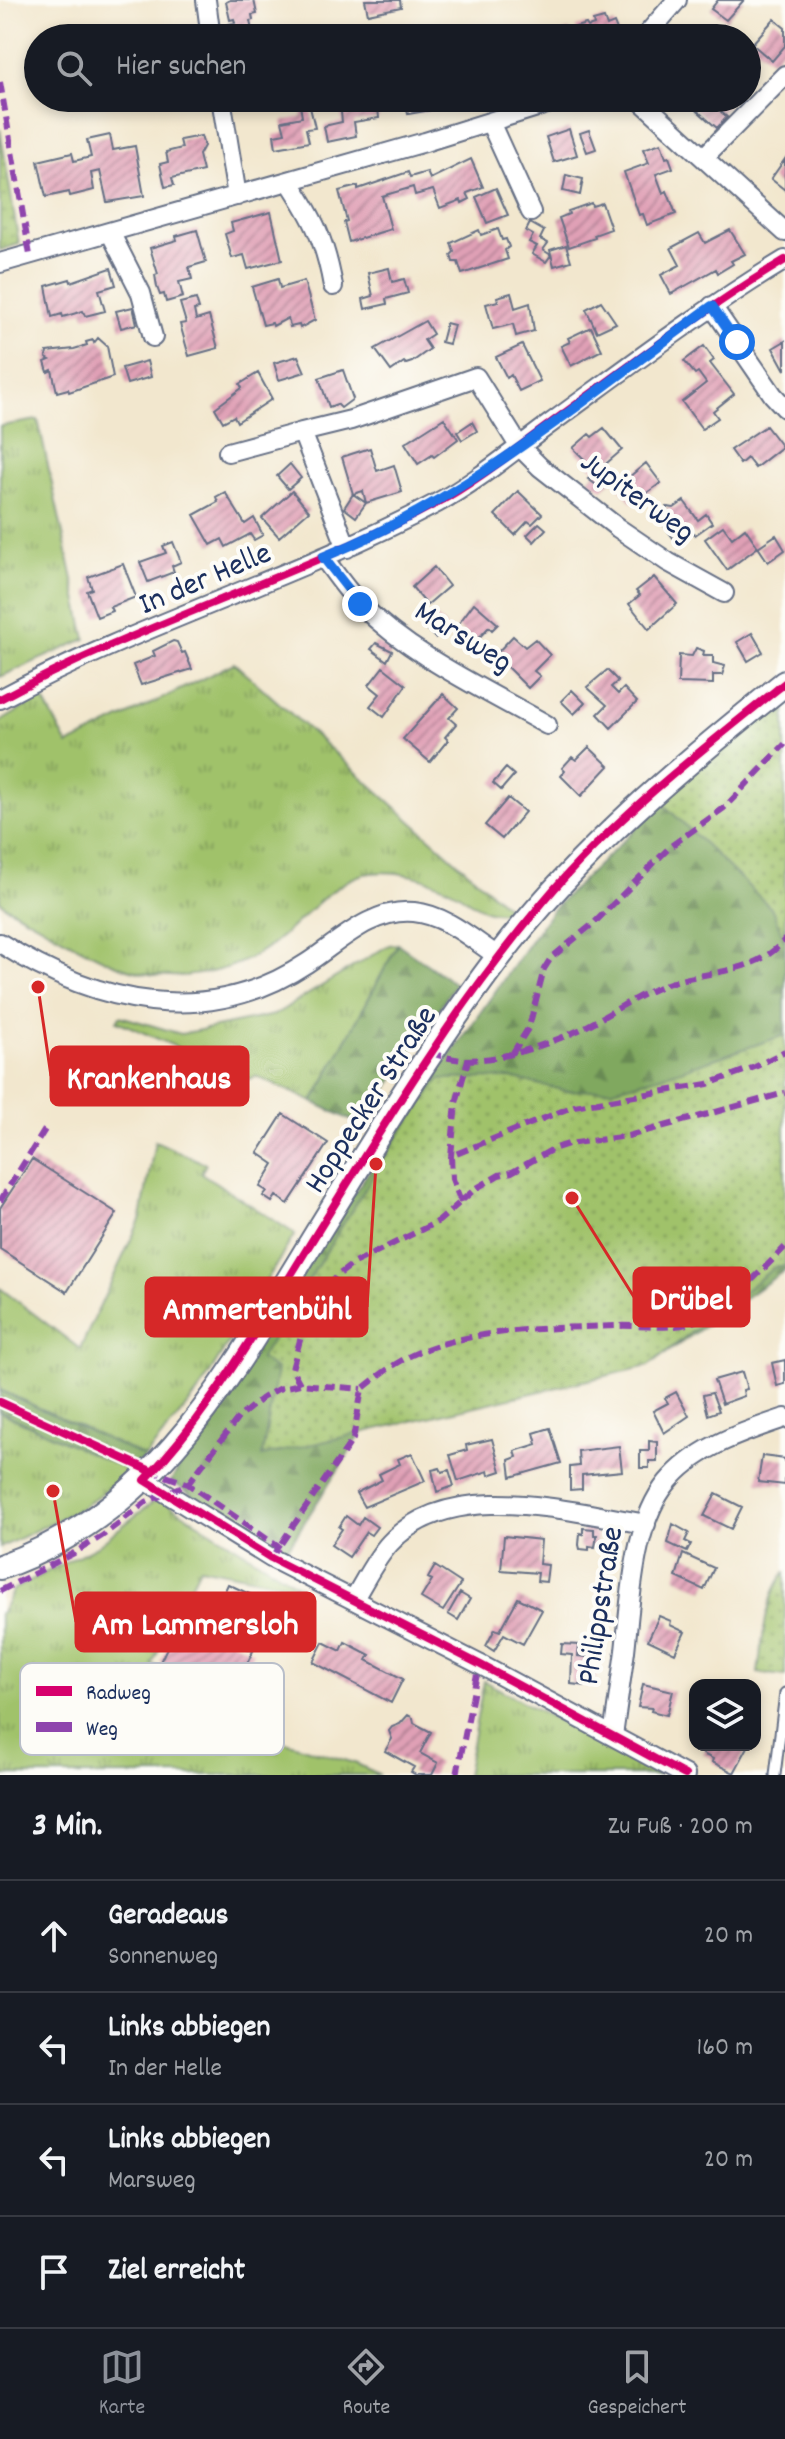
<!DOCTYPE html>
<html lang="de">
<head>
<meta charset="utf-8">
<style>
  :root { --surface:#171b24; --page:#242831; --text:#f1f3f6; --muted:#9ea1a6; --line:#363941; --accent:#8c9099 }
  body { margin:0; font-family:Dekko,sans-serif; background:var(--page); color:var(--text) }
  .controls { position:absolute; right:24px; bottom:24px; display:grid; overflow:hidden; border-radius:16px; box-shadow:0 4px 12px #0003 }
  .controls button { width:72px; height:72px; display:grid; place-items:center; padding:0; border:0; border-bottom:2px solid var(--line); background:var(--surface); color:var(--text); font:40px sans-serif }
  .stop { position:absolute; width:24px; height:24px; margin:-18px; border:6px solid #1a73e8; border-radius:50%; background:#fff }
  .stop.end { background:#1a73e8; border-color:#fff; box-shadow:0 2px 8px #0008 }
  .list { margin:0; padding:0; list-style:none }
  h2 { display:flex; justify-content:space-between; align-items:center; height:104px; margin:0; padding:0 32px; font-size:34px }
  h2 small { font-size:26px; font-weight:400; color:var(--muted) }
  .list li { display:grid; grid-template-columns:52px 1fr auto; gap:24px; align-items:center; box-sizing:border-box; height:112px; padding:0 32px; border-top:2px solid var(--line) }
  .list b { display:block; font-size:30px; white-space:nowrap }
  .list p { margin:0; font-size:26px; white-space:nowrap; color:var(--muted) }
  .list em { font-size:26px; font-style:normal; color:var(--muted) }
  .icon { flex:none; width:44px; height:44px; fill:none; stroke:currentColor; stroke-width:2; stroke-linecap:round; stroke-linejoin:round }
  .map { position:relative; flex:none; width:785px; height:1775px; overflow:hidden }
  .search { position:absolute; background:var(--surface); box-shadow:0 4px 12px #0003; left:24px; right:24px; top:24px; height:88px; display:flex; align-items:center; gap:20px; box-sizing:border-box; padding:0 28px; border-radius:44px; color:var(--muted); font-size:30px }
  .sheet { height:552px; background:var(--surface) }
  nav { display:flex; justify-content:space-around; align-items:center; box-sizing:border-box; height:112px; border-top:2px solid var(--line); background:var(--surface); font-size:22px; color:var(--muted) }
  nav a { display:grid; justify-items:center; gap:4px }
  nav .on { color:var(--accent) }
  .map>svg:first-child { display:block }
  .grass { fill:url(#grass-tufts); stroke:#5e7864; stroke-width:2 }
  .forest { fill:url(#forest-firs); stroke:#4e6c5e; stroke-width:2 }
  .park { fill:url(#park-dots); stroke:#5e7864; stroke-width:2 }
  .building { fill:url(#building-hatch) }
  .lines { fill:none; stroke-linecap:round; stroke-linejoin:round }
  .service-casing { stroke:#666f85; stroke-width:13 }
  .minor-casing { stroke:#666f85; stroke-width:22 }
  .tertiary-casing { stroke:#666f85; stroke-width:28 }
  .service { stroke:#fff; stroke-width:9 }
  .minor { stroke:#fff; stroke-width:18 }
  .tertiary { stroke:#fff; stroke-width:24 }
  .quiet { stroke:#8e44ad; stroke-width:6; stroke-dasharray:12 6; stroke-linecap:butt }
  .cycleway-casing { stroke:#fdfcf7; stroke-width:13 }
  .cycleway { stroke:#d6006c; stroke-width:8 }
  .route { stroke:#1a73e8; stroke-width:10 }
  .labels { text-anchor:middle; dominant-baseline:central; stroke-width:8; stroke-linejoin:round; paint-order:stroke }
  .street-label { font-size:32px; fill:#1b2f5e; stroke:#fdfcf7 }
  .key { fill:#fdfcf7; stroke:#b9bec9; stroke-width:2 }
  .key-label { font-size:22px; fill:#1b2f5e }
  .leader { fill:none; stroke:#d62828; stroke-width:3 }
  .callout-dot { fill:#d62828; stroke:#fdfcf7; stroke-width:3 }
  .callout { fill:#d62828; stroke:#d62828; stroke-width:3 }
  .callout-label { font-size:34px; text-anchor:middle; font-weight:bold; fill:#fff }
</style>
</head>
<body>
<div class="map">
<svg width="785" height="1775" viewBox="0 0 785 1775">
  <defs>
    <pattern id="grass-tufts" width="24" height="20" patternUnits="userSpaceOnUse" patternTransform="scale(2)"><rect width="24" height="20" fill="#a0c26b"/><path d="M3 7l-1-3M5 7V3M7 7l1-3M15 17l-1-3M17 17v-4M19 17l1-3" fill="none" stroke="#829e5b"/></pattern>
    <pattern id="forest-firs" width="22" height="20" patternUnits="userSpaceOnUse" patternTransform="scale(2)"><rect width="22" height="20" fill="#80a85f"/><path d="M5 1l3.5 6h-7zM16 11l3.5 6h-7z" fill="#688952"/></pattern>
    <pattern id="park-dots" width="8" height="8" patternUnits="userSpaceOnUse" patternTransform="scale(2)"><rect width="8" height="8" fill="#a0c26b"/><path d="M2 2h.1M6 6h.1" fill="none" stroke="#829e5b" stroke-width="1.8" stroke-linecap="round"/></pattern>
    <pattern id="building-hatch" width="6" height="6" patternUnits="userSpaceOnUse" patternTransform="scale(2)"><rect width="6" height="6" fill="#e0a0b6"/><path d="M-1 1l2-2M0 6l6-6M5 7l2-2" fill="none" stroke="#b58397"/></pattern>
  </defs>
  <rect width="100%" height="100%" fill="#fdfcf7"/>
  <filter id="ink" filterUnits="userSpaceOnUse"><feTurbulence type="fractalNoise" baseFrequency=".0125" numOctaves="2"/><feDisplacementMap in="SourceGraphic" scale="16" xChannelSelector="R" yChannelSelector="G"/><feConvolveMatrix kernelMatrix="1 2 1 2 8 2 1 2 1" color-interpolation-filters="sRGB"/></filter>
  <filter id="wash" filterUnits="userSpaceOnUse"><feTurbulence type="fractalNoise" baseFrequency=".006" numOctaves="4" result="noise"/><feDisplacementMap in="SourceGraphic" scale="32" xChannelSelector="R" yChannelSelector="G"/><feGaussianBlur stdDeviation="1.8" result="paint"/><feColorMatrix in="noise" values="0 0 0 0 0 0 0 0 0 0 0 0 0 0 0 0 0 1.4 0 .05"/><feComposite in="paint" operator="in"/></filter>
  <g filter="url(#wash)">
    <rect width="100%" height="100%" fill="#f2e7ce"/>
    <path class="grass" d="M38,420l48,219 -86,38v-251z
      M234,663l279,249c-8,0 -17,1 -24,-1 -11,-2 -22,-12 -32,-18 -27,-15 -62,-25 -93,-19 -27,6 -61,44 -82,62 -45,40 -114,52 -170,27 -37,-16 -72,-38 -107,-57l-5,-5v-179l42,-25 26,48z
      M398,944l-85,158 -57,-26 -7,3 -132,-58 3,-5 61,18 93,-19 115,-70z
      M155,1141l51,23 -5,9 94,61 -98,160 -52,63 -145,-67v-102l80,61 61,-131z
      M0,1412l132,60 -53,37 -79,39z
      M158,1498l143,89 -101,-20 -48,97 69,33 -10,22 146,45 23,11h-380v-161l14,-25 83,-43z
      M484,1681l175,94h-193z"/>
    <path class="forest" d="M785,711v559l-120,84 -29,10 -273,67 -81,126 -111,-76 152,-244 230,-328 122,-118z
      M398,944l57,40 -92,142 -50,-24z
      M0,1390l145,67 -13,15 -132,-60z"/>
    <path class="park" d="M0,129l19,115 -19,6z
      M785,695v247l-13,-33 -112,-108z
      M785,1035v231h-9l-128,100 -386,90 15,-86 -17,-11 129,-209 51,-71 71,-1 56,13 46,-2 59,-16z
      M785,1573v103l-27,-3c4,-29 8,-79 27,-100z"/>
    <g id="blocks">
      <path class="building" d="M230,0h24l3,14 -5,1 1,5 -3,1 3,14 9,-7 5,1 1,2 9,-1 2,8h-29l-1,-3 -17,3 -3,-14 6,-1 -1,-4 -4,1 -4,-18z
        M365,0h35l1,7 -33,7z
        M718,0h26l-18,20 -15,-11z
        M604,18l3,8 7,-3 6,15h-60l-2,-5 11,-3 1,3 7,-2 -1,-4 10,-3 2,3 6,-2 -1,-4z
        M774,19l11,9v18l-13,15 -20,-17z
        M350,98h27l2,20 -25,4 2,14 -29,6 -3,-16 18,-4 -2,-20 10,-1z
        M387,98h48l2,11 -29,5 -2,-12 -18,3z
        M683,98h37l7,7 -6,7 6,5 -10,11z
        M309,103l6,25 -9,1 3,13 -33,6 -2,-13 11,-2 -3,-12 20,-4 -2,-12z
        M569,129l8,26 -23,7 -8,-25z
        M589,130l7,19 -9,3 -7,-19z
        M110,135l3,15 22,-4 9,50 -37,6 -7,-31 -9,2 3,17 -24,6 -1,-4 -23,5 -8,-36 34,-8 2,8 17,-4 -4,-17z
        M201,136l3,10 -5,9 4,16 -31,7 2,7 -9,2 -5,-23 8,-2 -2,-10 16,-4 -2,-8z
        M661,143l5,15 3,-1 4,11 -17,6 7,19 4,-2 9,23 -29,11 -4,-11 -4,1 -15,-43 25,-9 -6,-14z
        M471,159l12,28 -16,6 3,6 -8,4 -1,-3 -21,8 -7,-18 -18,5 -2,-8 -31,9 9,33 -42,13 -5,-20 3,-1 -8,-30 19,-5v3l50,-17 2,5 17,-5 3,7z
        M785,159v31l-14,-11z
        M566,175l17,4 -3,16 -17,-4z
        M496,188l12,27 -21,8 -11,-26z
        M591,203l1,3 10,-3 9,26 -17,6 1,3 -26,9 -10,-29 10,-4 -1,-3z
        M271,212l11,48 -34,9 -4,-14 -12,3 -7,-24 8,-3 -2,-8z
        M530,223l14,8 -4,8 8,4 -5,7 8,5 -5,7 -14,-8 5,-8 -8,-4 4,-7 -7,-4z
        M498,229l4,11 4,-1 3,8 -4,3 3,9 -46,15 -4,-12h-5l-2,-7 3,-3 -3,-9 28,-13 2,5z
        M197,230l9,32 -17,5 3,12 -13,3 4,15 -17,5 -2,-8 -4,1 -3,-8 -2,-12 3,-1 -8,-26 27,-8 -1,-4z
        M730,230l15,24 -14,7 2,3 -15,9 -2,-4 -45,25 -10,-19 19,-10 -9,-17 28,-15 6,10z
        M566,245l5,16 -17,5 -4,-16z
        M111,268l5,17 -17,5 6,21 -20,5 -2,-5 -20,6 -1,-3 -10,3 -6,-31 24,-7 1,3z
        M389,268l3,14 12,-3 4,14 -22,6 1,5 -22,5 -2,-10 10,-3 -5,-23z
        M278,279l2,9 24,-7 11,39 -15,8 -1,-3 -9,2 -2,-9 -15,8 -1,-3 -9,2 -11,-38z
        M511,293l4,15 15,-5 4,28 -18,5 -3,-12 -20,5 -7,-25 12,-3 -1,-4z
        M196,299l3,10 -5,1 2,10 13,-4 9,32 -29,8 -9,-32 6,-1 -6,-20z
        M601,301l15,22 -19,9 -11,-23z
        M133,307l4,17 -16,4 -5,-17z
        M425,321l8,13 -9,6 6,9 -18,13 -6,2 -2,-2 -13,9 -16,-22z
        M446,323l8,2 -5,19 -8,-2z
        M591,327l11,23 -31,16 -10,-20 9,-4 -2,-4z
        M98,338l9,8 6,31 -44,15 -1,-3 -11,3 -5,-22 -4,2 -3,-10 5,-2 -4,-2 1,-6 27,-3 13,-4 -1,-3 7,-2 1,3z
        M785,341v29l-12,-22z
        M522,345l18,36 -21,10 -8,-16 -4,3 -11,-21z
        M704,346l10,14 -4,3 24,31 -21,17 5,7 -16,11 -20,-27 24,-19 -8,-11 -3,2 -11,-13z
        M298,356l7,16 -26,8 -5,-17z
        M147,361l4,16 -24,7 -5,-16z
        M343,370l10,29 -12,9 -4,-4 -8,3 -10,-29z
        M258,373l14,26 -35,23 -3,-6 -11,6 -8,-14 27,-20 -2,-4z
        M444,418l14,21 -24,18 -2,-2 -14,9 -13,-21z
        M472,422l5,9 -15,9 -5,-8z
        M766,426l16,21 -27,21 -8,-10 -7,6 -10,-14z
        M604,428l18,22 -21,18 13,11 -12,10 -14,-10 9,-7 -24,-24 16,-14 3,3z
        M370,448l7,23 17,-6 8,27 -36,11 -3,-12 -10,3 13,9 -10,14 -12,-9 9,-14 -11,-37z
        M646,463l15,20 -29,20 -17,-21 12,-8 2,3z
        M290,464l11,14 -13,11 -11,-13z
        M292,491l17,20 -30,26 -17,-19z
        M518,491l24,23 -10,10 -4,-3 -13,14 -20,-20z
        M225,492l20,32 9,-6 9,17 -9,5 -4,-6 -24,13 -4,-8 -11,6 -17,-30 24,-13 -2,-5z
        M684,501l14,19 8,-6 6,9 -17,12 -6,-8 -8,3 -1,4 -6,5 -15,-20 7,-5 1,-7 7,1z
        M539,523l7,6 -12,13 -7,-7z
        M723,526l9,12 13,-10 13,19 -31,23 -22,-31z
        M776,535l9,15 -17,12 -10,-15z
        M173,542l8,20 -9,4 2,6 -26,10 -8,-20 26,-9 -3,-7z
        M123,564l13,33 -26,10 2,4 -15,6 -10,-26 5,-2 -4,-12z
        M434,567l15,19 -22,19 -15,-18z
        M654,577l23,27 -28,25 -20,-25 11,-9 -4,-4z
        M474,603l24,21 -6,6 -3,-3 -15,16 -17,-17z
        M436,616l10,11 -11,11 -10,-11z
        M752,633l11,19 -15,9 -11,-19z
        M513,636l12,11 10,-8 15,16 -16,16 6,5 -12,12 -33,-33z
        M173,641l4,1 5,11 3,-1 7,17 -51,16 -8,-20 22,-9 -2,-5z
        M376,643l16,8 -5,10 -16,-12z
        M696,648l8,3 -1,5h10v7l12,3 -3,9h-9v9l-35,-1 1,-28 13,1z
        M383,667l23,18 -22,32 -14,-11 10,-12 -11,-9z
        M607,670l11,11 -7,6 7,7 6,-6 13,14 -26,26 -13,-14 9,-9 -20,-18z
        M572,690l13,13 -11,11 -13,-13z
        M443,694l15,14 -9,10 7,6 -11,13 3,3 -18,22 -27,-23z
        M589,747l20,19 -28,30 -20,-20 4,-5 -3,-3 10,-11 4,3z
        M506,768l8,7 -13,15 -8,-7z
        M508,798l17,14 -23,27 -17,-14z
        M283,1114l45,29 -40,61 -12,-8 -4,6 -9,-6 4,-5 -7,-4 14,-23 -16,-11z
        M32,1159l85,54 -50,79 -67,-43v-41z
        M785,1360v24l-8,2 -5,-23z
        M742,1372l5,17 -4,1 1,6 -22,8 -8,-24z
        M676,1392l13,24 -25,17 -11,-22 15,-8 -3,-5z
        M712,1393l7,18 -11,4 -5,-20z
        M550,1428l11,35 -50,14 -2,-17 8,-3 -2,-6 22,-7 -3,-11z
        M492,1439l9,32 -12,4 -1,-4 -30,10 -8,-26 17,-5 -1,-5z
        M649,1441l8,1v19h-8v7h-9v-17h9z
        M619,1446l3,25 -40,4v14l-12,1v-23l9,-1 -1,-15z
        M412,1453l13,28 -61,26 -8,-14 26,-13 -3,-6 21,-10 -2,-5z
        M762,1456l23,3v26l-27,-3z
        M440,1468l2,4 7,-2 5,16 -17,6 -5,-22z
        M716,1494l26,13 -11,22 -27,-13z
        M346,1516l12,9 5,-8 14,10 -6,8 -5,-3 -17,25 -18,-12 11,-16 -3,-2z
        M673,1524l16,9 -4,8 6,3 -4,8 -19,-9z
        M583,1528l11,1v6h3l-2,12 -6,-1v4l-9,-1 -1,-4 1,-12 3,1z
        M504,1536l37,4 -2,24 9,1 -2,17 -9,-1 1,-8 -37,-3z
        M683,1554l31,14 -10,22 -28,-13z
        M435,1566l26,17 -18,28 -22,-13 11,-18 -4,-2z
        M228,1584l47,22 -12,28 -48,-22z
        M460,1593l10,6 -12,21 -10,-6z
        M518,1598l24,12 -19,34 -19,-10 -10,17 -8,-5 9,-17 5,2z
        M659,1616l12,5 -1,4 15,7 -10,21 -27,-13z
        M182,1617l71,34 -6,13 9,4 -4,8 -9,-4 -12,24 -71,-34z
        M323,1642l18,9 4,-9 25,13 -3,5 36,19 -12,24 -78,-41z
        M562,1644l17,1 -1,11 20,2 -3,29 -24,-3 1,-29 -11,-1z
        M643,1684l30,7 -6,24 -16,-4 1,-3 -14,-1z
        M408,1715l5,3 1,5 17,9 -11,21 18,10 -6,12h-16l-5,-3 3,-5 -29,-16 7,-12 -3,-8 3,-4 8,-3z
        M708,1745h41l-15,28 -22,-11 1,-3 -10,-5z"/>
    </g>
  </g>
  <g filter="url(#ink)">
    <use href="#blocks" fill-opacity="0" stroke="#666f85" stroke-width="2"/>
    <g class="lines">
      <defs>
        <path id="service" d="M775,1775l10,-82"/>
        <path id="minor" d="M206,0l5,38
          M644,38l33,-38
          M221,98l16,98
          M638,98l147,134
          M490,122l41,90
          M704,157l81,-82
          M289,181c25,38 36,60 44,105
          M110,232l31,61 12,44
          M0,263l425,-121 141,-44
          M712,306l61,89 12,13
          M302,432l49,-12 125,-43 43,69 21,21 78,61 50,34 56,31
          M228,452l74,-20 45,116
          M323,557c12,16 24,34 38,48 52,52 123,84 186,120
          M0,699c141,-76 296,-121 437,-196 41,-22 77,-53 114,-80 77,-56 153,-114 234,-163
          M0,943c96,61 206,87 307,20 32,-21 65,-55 107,-51 32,3 59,28 85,45
          M145,1480l126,78 208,106 206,111
          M353,1600c12,-19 22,-41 37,-57 61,-66 179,-31 256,-19
          M613,1736c4,-28 8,-57 12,-85 6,-53 8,-134 47,-174 28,-31 74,-46 113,-59"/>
        <path id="tertiary" d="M0,1567c164,-57 235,-201 321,-340 56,-91 112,-183 176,-268 81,-107 184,-193 288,-276"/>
      </defs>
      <use href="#service" class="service-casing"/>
      <use href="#minor" class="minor-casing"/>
      <use href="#tertiary" class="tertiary-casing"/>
      <use href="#service" class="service"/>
      <use href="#minor" class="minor"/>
      <use href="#tertiary" class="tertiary"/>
      <path class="quiet" d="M0,82l30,173
        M430,1053c12,3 24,7 36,7 38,0 80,-15 113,-30 30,-15 56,-34 88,-46 39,-14 90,-9 118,-45
        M512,1054l17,-27 15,-58 7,-11 43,-35 77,-77 53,-38 61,-64
        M451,1156l5,-53 12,-43
        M0,1201l46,-73
        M461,1202l-9,-23 -1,-23 123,-50 134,-22 47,-17 30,-16
        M300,1384l-8,-15 13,-47 32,-46 17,-13 85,-42 36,-32 24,-14 13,-3 41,-23 15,-5 60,-8 157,-43
        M149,1470l39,14 92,64
        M271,1558l82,-119 9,-50c20,-16 39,-31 62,-39 58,-22 132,-22 193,-24 23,-1 52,4 73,-3 32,-11 72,-52 95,-76
        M0,1591l74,-38 28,-17 44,-34 42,-18 50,-66 24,-20 16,-9 22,-5 62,5
        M457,1775l22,-111"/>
      <defs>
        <path id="cycleway" d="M0,699c141,-76 296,-121 437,-196 41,-22 77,-53 114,-80 77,-56 153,-114 234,-163
          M0,1402l153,70
          M685,1775l-206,-111 -208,-106 -126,-78c51,-53 89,-114 128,-176 52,-84 103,-169 158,-251 34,-52 72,-103 112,-151 70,-83 158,-152 242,-219"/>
      </defs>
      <use href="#cycleway" class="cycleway-casing"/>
      <use href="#cycleway" class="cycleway"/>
    </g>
  </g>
  <g class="lines" filter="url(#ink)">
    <path class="route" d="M360,604l-37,-47c144,-57 264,-160 389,-251l25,36"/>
  </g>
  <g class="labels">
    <g class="street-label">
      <text transform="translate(636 499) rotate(36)">Jupiterweg</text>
      <text transform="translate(206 581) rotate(-23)">In der Helle</text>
      <text transform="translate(462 639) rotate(32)">Marsweg</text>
      <text transform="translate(373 1101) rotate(-57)">Hoppecker Straße</text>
      <text transform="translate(603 1606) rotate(-81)">Philippstraße</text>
    </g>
  </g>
  <rect x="20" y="1663" width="264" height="92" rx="12" class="key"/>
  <rect x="36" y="1686" width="36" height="10" fill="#d6006c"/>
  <rect x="36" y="1722" width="36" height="10" fill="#8e44ad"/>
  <g class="key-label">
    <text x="86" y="1699">Radweg</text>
    <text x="86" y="1735">Weg</text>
  </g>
  <path class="leader" d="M38 987L51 1076M572 1198L634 1297M376 1164L367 1307M53 1491L76 1622"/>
  <g class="callout-dot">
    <circle cx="38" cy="987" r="8"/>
    <circle cx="572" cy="1198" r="8"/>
    <circle cx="376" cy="1164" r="8"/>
    <circle cx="53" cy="1491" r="8"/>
  </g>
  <g class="callout">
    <rect x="51" y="1047" width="197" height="58" rx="8"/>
    <rect x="634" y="1268" width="115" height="58" rx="8"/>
    <rect x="146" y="1278" width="221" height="58" rx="8"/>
    <rect x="76" y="1593" width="239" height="58" rx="8"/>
  </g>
  <g class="callout-label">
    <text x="149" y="1088">Krankenhaus</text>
    <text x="691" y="1309">Drübel</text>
    <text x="257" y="1319">Ammertenbühl</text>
    <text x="195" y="1634">Am Lammersloh</text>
  </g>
</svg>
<div class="controls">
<button><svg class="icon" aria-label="layers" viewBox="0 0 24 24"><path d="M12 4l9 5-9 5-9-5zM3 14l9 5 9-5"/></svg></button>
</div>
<div class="stop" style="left:737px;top:342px"></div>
<div class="stop end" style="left:360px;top:604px"></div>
<div class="search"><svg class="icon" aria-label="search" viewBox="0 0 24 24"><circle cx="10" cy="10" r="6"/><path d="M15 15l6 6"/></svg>Hier suchen</div>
</div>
<section class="sheet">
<h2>3 Min.<small>Zu Fuß · 200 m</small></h2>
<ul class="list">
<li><svg class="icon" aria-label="ahead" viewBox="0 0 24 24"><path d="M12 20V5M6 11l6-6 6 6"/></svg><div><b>Geradeaus</b><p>Sonnenweg</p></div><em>20 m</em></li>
<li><svg class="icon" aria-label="left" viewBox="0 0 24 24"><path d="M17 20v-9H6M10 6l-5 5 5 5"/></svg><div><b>Links abbiegen</b><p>In der Helle</p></div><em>160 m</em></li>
<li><svg class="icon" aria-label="left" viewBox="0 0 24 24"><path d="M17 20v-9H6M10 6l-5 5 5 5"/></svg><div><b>Links abbiegen</b><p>Marsweg</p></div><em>20 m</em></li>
<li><svg class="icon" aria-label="arrive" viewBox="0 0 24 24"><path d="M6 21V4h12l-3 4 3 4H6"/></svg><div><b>Ziel erreicht</b></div></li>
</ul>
</section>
<nav>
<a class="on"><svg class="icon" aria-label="map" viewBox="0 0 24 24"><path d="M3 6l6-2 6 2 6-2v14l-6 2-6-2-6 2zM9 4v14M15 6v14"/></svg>Karte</a>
<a><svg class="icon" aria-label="directions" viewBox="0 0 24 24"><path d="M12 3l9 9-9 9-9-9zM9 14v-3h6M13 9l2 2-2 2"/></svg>Route</a>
<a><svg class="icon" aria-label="saved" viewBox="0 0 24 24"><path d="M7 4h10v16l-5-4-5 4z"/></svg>Gespeichert</a>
</nav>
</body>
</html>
